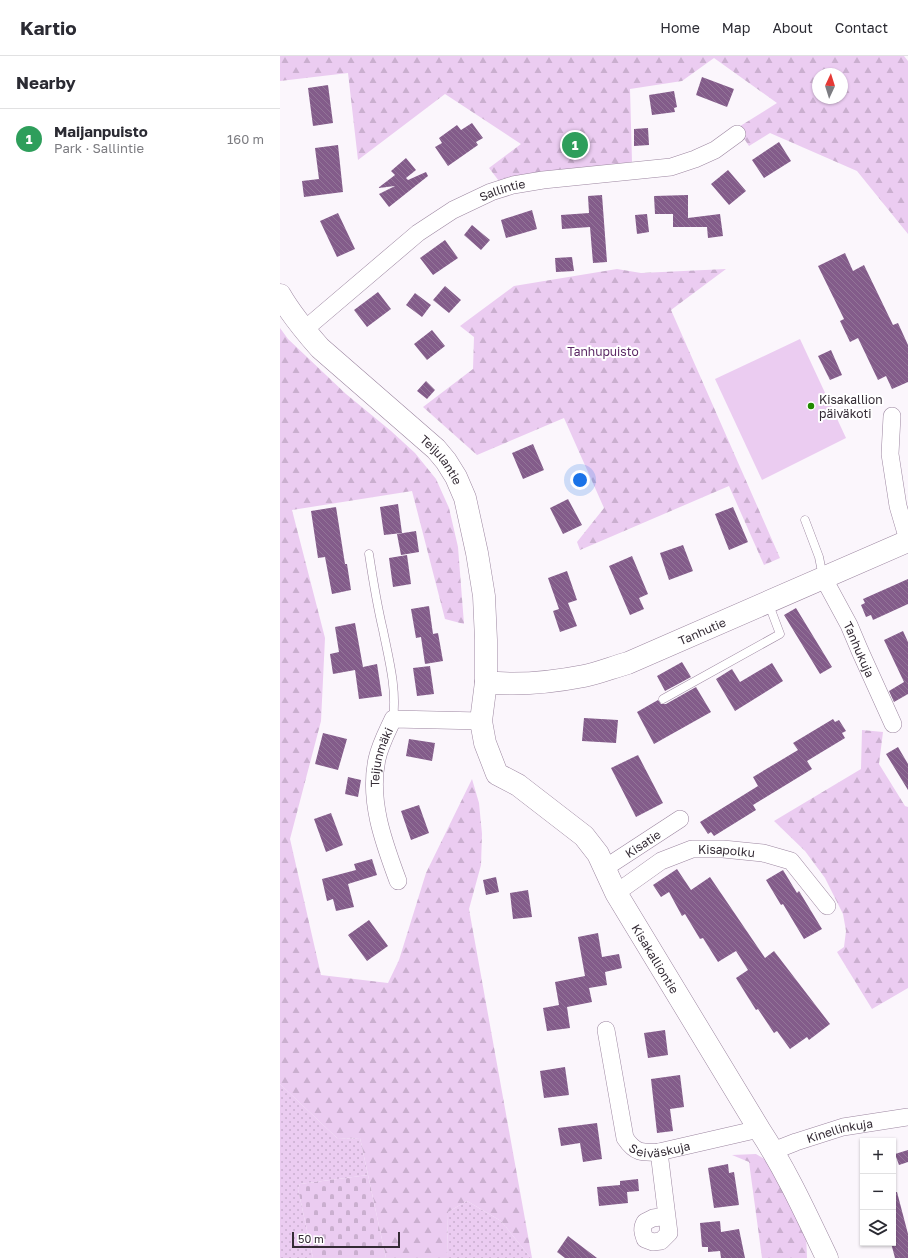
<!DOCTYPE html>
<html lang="en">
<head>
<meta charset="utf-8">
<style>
  :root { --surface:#fff; --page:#f2f2f3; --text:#2b2b33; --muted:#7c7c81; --line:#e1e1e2; --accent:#0b8043 }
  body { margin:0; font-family:"Golos Text",sans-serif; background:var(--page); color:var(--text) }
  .controls { position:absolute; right:12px; bottom:12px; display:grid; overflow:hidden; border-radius:0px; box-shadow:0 1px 3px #0004 }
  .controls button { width:36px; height:36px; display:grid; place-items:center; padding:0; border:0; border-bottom:1px solid var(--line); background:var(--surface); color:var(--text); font:20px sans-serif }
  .compass { position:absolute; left:532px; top:12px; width:36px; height:36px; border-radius:50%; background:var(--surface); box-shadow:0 1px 3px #0004; rotate:4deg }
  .scale { position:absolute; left:12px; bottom:10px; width:108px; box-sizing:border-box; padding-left:4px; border:2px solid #342b35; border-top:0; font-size:11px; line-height:14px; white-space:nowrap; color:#342b35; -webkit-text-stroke:3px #fff; paint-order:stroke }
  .you { position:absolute; left:300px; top:424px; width:14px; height:14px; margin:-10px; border:3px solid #fff; border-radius:50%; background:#1a73e8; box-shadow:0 0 0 6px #1a73e833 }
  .badge { display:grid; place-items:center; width:26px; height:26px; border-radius:50%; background:var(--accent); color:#fff; font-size:13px; font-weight:700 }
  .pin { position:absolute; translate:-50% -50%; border:2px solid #fff; box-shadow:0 1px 4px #0006 }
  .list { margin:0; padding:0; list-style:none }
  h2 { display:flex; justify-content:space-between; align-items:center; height:52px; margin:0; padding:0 16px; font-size:17px }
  h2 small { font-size:13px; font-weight:400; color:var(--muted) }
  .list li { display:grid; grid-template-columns:26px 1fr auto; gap:12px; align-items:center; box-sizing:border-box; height:60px; padding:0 16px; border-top:1px solid var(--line) }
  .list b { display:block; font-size:15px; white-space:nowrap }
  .list p { margin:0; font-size:13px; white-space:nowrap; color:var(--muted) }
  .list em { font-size:13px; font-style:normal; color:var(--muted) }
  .icon { flex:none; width:22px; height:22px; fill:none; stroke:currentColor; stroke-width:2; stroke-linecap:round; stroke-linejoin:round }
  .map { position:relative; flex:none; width:628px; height:1202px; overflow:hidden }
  header { display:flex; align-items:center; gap:24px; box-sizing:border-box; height:56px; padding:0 20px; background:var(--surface); border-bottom:1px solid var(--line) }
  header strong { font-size:19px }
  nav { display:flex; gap:22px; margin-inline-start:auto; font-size:14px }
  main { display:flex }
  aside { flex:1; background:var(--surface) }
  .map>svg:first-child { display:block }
  .grass { fill:url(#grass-dots) }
  .forest { fill:url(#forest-firs); fill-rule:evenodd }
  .cemetery { fill:url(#cemetery-stones) }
  .pitch { fill:#ebccf1 }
  .building { fill:url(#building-back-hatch) }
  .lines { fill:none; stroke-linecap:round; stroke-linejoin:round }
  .lane-casing { stroke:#9c86a0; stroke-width:9 }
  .street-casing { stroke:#9c86a0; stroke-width:18 }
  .secondary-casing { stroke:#9c86a0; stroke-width:23 }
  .lane { stroke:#fff; stroke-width:8 }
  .street { stroke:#fff; stroke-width:17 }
  .secondary { stroke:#fff; stroke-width:22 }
  .poi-dot { fill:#218901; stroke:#fff; stroke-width:1.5 }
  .labels { text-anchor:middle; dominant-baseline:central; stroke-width:4; stroke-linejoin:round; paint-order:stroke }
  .street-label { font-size:12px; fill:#342b35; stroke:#fff }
  .park-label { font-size:12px; fill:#5c2966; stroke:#fff }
  .poi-label { font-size:12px; fill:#342b35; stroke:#fff; text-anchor:start }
</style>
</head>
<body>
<header>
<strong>Kartio</strong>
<nav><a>Home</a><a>Map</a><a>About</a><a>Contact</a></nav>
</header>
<main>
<aside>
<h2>Nearby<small></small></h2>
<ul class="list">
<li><span class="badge" style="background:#2e9e5b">1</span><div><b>Maijanpuisto</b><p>Park · Sallintie</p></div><em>160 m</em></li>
</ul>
</aside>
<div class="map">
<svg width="628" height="1202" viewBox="0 0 628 1202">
  <defs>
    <pattern id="grass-dots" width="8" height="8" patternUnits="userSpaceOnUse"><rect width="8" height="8" fill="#ebccf1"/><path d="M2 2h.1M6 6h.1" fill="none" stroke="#caafcf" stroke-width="1.8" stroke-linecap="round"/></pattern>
    <pattern id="forest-firs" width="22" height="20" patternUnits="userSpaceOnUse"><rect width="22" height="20" fill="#ebccf1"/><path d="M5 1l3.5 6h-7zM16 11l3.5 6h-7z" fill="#caafcf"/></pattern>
    <pattern id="cemetery-stones" width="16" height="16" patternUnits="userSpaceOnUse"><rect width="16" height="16" fill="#ebccf1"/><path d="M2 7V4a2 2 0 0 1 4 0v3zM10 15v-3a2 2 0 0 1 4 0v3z" fill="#caafcf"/></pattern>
    <pattern id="building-back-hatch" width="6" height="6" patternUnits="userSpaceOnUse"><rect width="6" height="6" fill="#835c8a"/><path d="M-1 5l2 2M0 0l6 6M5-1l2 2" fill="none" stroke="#937598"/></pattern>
  </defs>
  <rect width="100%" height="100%" fill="#fbf6fc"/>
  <path class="grass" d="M0,1028l58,55 22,-1 8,37 -68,9 -2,5 15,69h-33z
    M187,1145l34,20 30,37h-84l1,-46z"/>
  <path class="forest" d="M0,0h624l4,5v173l-51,-63 -87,-38 -21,13 -12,-18 40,-25 -63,-45 -32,23 -52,8 2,73 -133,19 -10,-13 32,-24 -76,-50 -87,66 -10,-87 -68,8zM538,18h24v24h-24z
    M337,213l24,4 85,-4 -55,41 109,248 -16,7 -35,-79 -149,64 -3,-8 27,-34 -40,-90 -87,37 -54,-48 50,-38 1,-32 -14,-11 54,-40z
    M0,272l8,11 58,55 45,37 24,22 21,26 13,29 9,39 6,77 -19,-5 -33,-128 -120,19 33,128 -4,83 -31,118 31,136 67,8 11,-23 27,-87 46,-94 7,24 3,31 -1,31 -12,44 63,349h-1l-30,-37 -34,-20 -19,11 -1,46h-61l-26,-120 -22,1 -58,-55z
    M582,674l21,2 -4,32 26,42 3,1v181l-36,21 -35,-57 7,-5 2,-16 -3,-17 -18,-36 -20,-27 -31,-30 87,-52z
    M476,1098l19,11 31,68 1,25h-45l-13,-96 -17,-7z"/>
  <path class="cemetery" d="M88,1119l18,83h-73l-15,-69 2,-5z"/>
  <path class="pitch" d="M520,283l46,99 -84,42 -47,-101z"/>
  <path class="building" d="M422,21l32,12 -7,18 -31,-12z
    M48,29l5,38 -20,3 -5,-38z
    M394,35l3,16 -3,1 1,4 -23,3 -3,-20z
    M192,67l11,15 -7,4 2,3 -30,21 -13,-19 7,-4 -3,-5 18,-13 4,5z
    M368,72l1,17 -15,1v-17z
    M499,86l12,19 -27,17 -12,-18z
    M58,89l5,47 -39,5 -2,-16 17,-2 -4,-31z
    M126,102l10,12 -10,8 2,2 18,-8 2,4 -39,31 -10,-13 16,-8 -17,2 17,-13 -4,-4z
    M448,114l18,21 -17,14 -18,-21z
    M322,139l5,67 -14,1 -3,-36 -28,2 -1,-14 28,-2 -1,-17z
    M408,139v23l32,-4 3,22 -15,2 -1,-11h-34v-13h-18l-1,-18z
    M252,154l5,19 -31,9 -5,-18z
    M58,157l17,36 -18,8 -17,-36z
    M367,158l2,18 -12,2 -2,-19z
    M192,169l18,15 -9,10 -17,-15z
    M165,184l13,18 -25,17 -13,-17z
    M565,197l8,18 11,-6 29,60 5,-2 10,22v37l-16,7 -6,-13 -8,4 -20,-42 -8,4 -10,-21 4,-2 -26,-53z
    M292,201l2,14 -18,1 -1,-14z
    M165,230l16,14 -12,13 -16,-13z
    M98,236l13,17 -24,18 -13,-17z
    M135,237l16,12 -9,12 -16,-12z
    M152,274l13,16 -18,14 -13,-16z
    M551,294l11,25 -12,5 -12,-24z
    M146,325l9,9 -8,9 -10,-8z
    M253,388l11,26 -21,9 -11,-26z
    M288,443l14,26 -19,9 -13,-26z
    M118,448l4,29 -18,2 -4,-28z
    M56,451l9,57h2l4,26 -19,4 -7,-37 -7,1 -7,-47z
    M453,451l15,35 -19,8 -14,-36z
    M136,475l3,21 -18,3 -4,-21z
    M403,489l10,26 -24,9 -9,-27z
    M127,499l4,29 -18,3 -4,-29z
    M352,500l16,38 -9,4 5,11 -14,6 -21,-49z
    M287,515l10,29 -9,3 9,23 -17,6 -7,-21 6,-2 -11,-31z
    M628,523v25l-35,16 -2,-5 -5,2 -5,-12 4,-2 -2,-4z
    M149,550l4,28 5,-1 5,28 -18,3 -4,-27 -5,1 -5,-29z
    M516,552l36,59 -12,7 -36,-59z
    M75,567l8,44 14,-3 5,32 -23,3 -4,-29 -22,4 -3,-20 9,-2 -4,-25z
    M623,575l5,11v52l-14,8 -5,-11 15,-9 -20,-42z
    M402,606l9,15 -26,14 -8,-15z
    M492,607l11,18 -48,30 -19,-32 16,-10 8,13z
    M150,610l4,28 -17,2 -4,-28z
    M416,631l15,25 -57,32 -17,-32 21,-12 3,4h5z
    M304,662l34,2 -2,23 -34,-2z
    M553,663l2,3 4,-2 7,11 -4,2 3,5 -38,23 5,8 -59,36 3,5 -42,26 -3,-4 -3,2 -8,-12 58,-36 -5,-9 45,-27 -5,-7z
    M43,677l24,6 -9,31 -23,-6z
    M129,683l26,4 -3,18 -26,-5z
    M618,691l10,17v26l-22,-36z
    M358,699l25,48 -27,14 -25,-49z
    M68,721l13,3 -3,17 -13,-3z
    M139,749l10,28 -18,7 -10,-29z
    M51,757l12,32 -17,7 -12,-33z
    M92,803l5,16 -29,9 6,23 -18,4 -3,-12 -6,2 -5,-22 34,-9 -2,-6z
    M397,813l14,21 19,-13 55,81 9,-7 56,73 -21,16 -2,-3 -17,12 -13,-18 -3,2 -16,-24 -2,1 -20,-32 12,-8 -12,-19 -18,11 -15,-24 -3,1 -15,-25 -3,2 -13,-24 -8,5 -8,-12z
    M503,814l14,23 2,-2 23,38 -18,10 -21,-35 -2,1 -15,-25z
    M216,821l3,15 -13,3 -3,-15z
    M248,834l4,27 -19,2 -3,-26z
    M89,864l19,26 -21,15 -19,-26z
    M318,877l4,24 17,-3 3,14 -17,4 2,13 -18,3 3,14 -25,5 3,21 -23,3 -4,-23 16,-3 -4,-23 30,-6 -7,-39z
    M385,974l3,25 -20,3 -4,-25z
    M285,1011l4,28 -25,3 -4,-27z
    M400,1019l4,32 -14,2 3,22 -16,2 -6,-54z
    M317,1067l5,36 -19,3 -3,-19 -19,3 -3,-18z
    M628,1094v12l-9,3 -4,-11z
    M448,1108l1,9 5,-1 5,33 -25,3 -6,-40z
    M358,1123l1,12 -12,1 1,11 -29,3 -2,-19 23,-2v-4z
    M613,1136h4l11,42v24h-13l-4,-15h2z
    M440,1165l1,11 18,-3 6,29h-24l-1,-7 -12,1v-5h-6l-2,-24z
    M288,1180l29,22h-32l-8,-6z"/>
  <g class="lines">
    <defs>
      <path id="lane" d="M525,464l14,37 4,20
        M89,498c4,26 8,51 14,76 6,30 14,59 10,89
        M383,643l117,-65 -12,-32"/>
      <g id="street">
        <path id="s1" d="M24,274l114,-97 35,-23 38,-18 22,-7 30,-5 128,-13 24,-8 20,-9 22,-16"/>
        <path d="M612,360l-2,38 8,52 10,34"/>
        <path id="s2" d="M543,521l26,48 11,26 33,73"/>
        <path id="s3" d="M325,812l75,-49"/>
        <path id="s4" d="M118,825c-14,-38 -30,-80 -21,-122 3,-14 10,-27 16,-40l88,2"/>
        <path id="s5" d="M336,837l45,-32 31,-12h31l40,4 28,8 36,45"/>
        <path id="s6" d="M326,974l19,108c10,15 17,15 34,14l100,-23"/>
        <path id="s7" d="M493,1095l23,-9 47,-15 65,-10"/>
        <path d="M379,1096l10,81 -8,8 -8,1 -8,-3c-2,-6 -4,-10 0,-17l8,-4 14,-2"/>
      </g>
      <g id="secondary">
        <path id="s8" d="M0,239c11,19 25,36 40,53l116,101 10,12 10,16 9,21 12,55 7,43 2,44v42l-5,39 4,22 12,31 21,11 66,51 14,18 18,39 143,236c27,41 47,85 68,129"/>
        <path id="s9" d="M206,626c32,4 67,0 98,-6 15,-3 29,-9 44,-13l280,-122"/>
      </g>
    </defs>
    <use href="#lane" class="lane-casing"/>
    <use href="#street" class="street-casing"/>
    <use href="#secondary" class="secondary-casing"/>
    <use href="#lane" class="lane"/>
    <use href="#street" class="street"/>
    <use href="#secondary" class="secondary"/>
  </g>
  <circle class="poi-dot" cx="531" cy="350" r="4"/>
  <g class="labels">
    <g class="street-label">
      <text stroke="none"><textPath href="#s1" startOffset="245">Sallintie</textPath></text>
      <text stroke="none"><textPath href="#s8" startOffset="232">Teijulantie</textPath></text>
      <text stroke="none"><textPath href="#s9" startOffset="225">Tanhutie</textPath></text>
      <text stroke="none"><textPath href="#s2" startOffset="81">Tanhukuja</textPath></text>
      <text stroke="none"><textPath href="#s4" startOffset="128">Teijunmäki</textPath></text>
      <text stroke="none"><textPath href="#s3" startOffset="45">Kisatie</textPath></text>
      <text stroke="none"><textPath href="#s5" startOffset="123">Kisapolku</textPath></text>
      <text stroke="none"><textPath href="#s8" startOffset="808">Kisakalliontie</textPath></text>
      <text stroke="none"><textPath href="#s7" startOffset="70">Kinellinkuja</textPath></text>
      <text stroke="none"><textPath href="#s6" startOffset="150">Seiväskuja</textPath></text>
    </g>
    <g class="park-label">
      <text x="323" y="295">Tanhupuisto</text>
    </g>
    <g class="poi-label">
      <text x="539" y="343">Kisakallion<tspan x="539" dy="14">päiväkoti</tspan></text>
    </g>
  </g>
</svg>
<div class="controls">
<button>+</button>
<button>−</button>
<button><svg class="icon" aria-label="layers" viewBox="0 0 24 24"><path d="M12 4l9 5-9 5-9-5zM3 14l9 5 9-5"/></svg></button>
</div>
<svg class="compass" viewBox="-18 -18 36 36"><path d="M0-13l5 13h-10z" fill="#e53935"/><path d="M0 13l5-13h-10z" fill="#7c7c81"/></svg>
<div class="scale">50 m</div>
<div class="you"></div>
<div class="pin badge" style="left:295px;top:89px;background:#2e9e5b">1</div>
</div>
</main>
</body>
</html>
